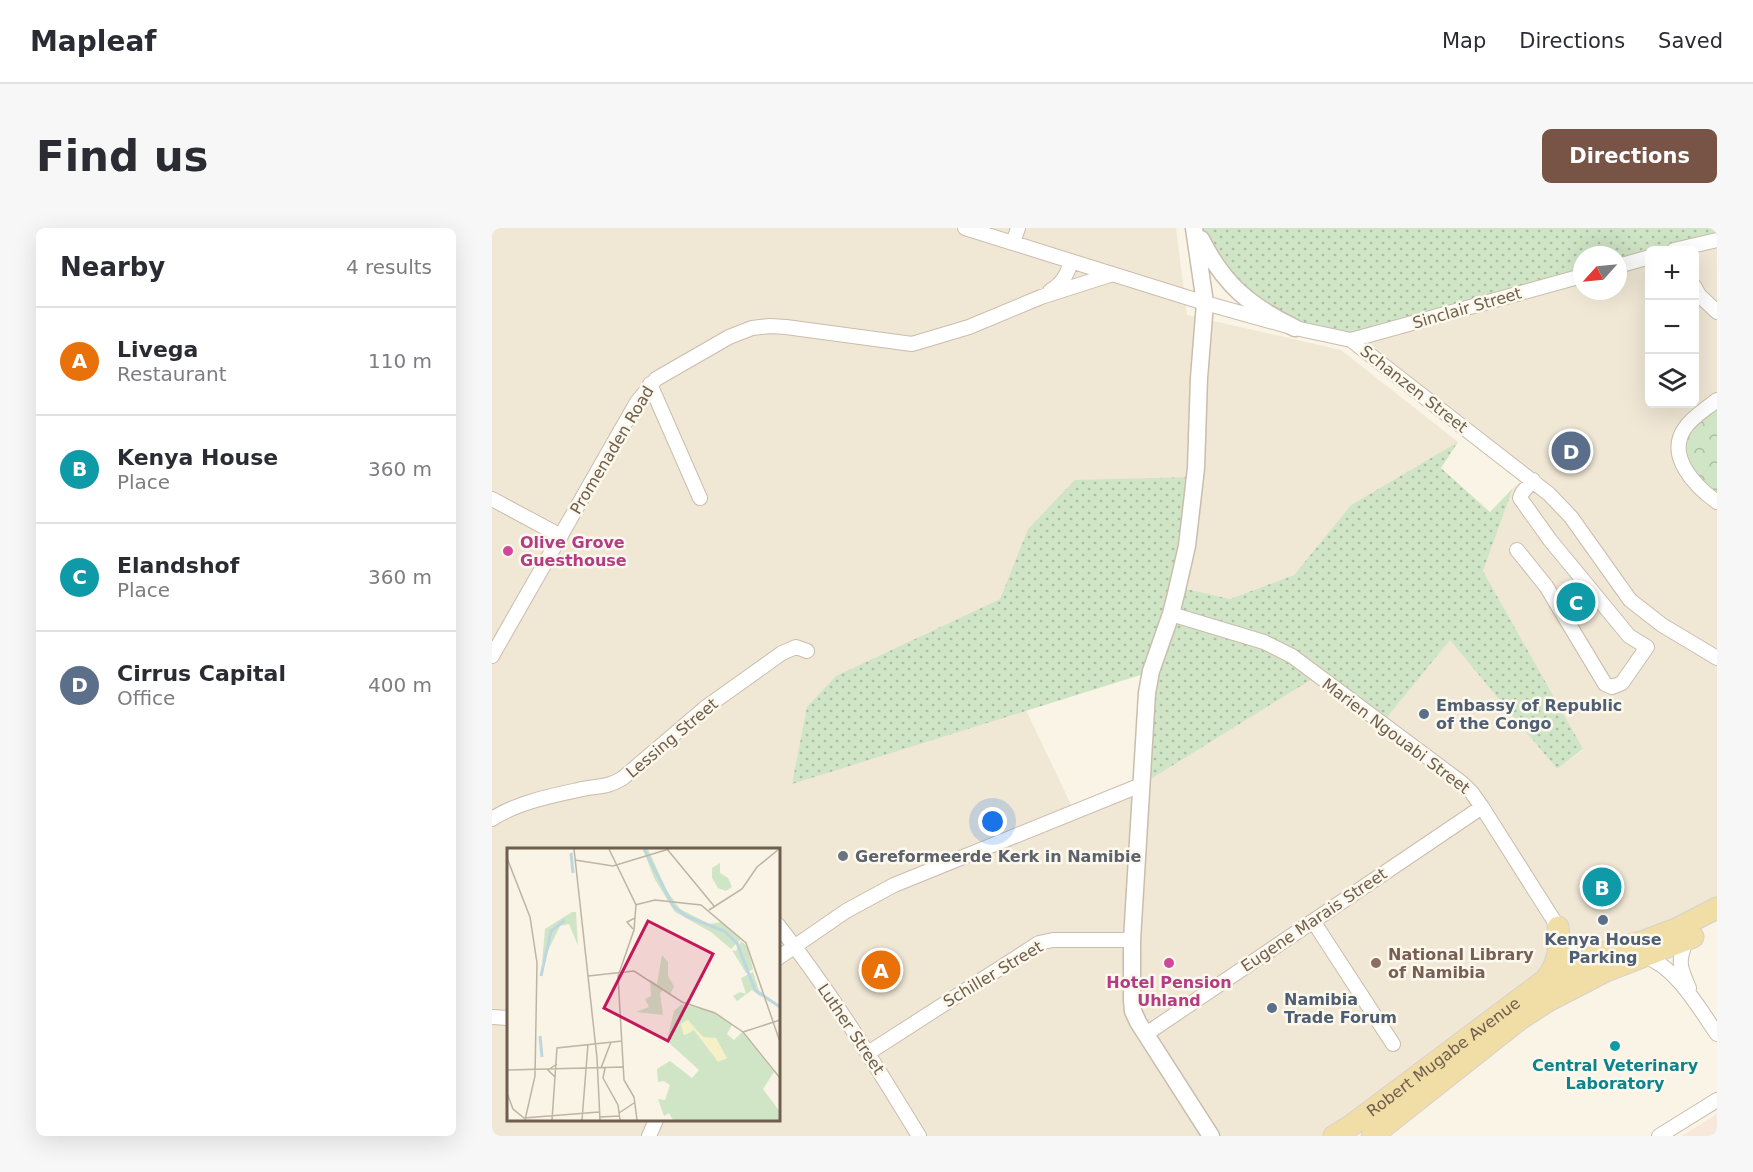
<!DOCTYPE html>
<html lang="en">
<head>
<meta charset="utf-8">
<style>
  :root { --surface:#fff; --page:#f7f7f7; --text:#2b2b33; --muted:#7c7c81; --line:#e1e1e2; --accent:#775445 }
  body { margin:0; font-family:"DejaVu Sans",sans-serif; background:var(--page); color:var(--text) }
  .controls { position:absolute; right:18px; top:18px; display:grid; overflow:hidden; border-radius:9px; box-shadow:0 6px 24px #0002 }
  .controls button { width:54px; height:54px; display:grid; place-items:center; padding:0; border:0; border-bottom:2px solid var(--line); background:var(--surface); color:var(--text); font:30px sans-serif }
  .compass { position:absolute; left:1081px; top:18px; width:54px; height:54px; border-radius:50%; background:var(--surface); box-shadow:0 6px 24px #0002; rotate:243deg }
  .you { position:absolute; left:501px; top:594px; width:21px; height:21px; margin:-15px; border:4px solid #fff; border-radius:50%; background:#1a73e8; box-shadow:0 0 0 9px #1a73e833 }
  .badge { display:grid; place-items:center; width:39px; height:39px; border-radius:50%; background:var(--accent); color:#fff; font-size:20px; font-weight:700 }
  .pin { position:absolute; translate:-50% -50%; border:3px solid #fff; box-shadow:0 2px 6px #0006 }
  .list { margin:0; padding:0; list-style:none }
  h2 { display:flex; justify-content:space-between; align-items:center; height:78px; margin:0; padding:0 24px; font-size:26px }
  h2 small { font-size:20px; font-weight:400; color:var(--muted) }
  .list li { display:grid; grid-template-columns:39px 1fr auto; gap:18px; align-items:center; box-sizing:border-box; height:108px; padding:0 24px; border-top:2px solid var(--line) }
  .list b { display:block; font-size:22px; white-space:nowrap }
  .list p { margin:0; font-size:20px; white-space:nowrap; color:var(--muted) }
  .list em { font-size:20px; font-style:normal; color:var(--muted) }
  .icon { flex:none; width:33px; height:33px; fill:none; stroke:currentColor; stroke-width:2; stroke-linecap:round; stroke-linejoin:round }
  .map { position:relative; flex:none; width:1225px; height:908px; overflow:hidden; border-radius:9px }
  header { display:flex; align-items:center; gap:36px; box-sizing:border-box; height:84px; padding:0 30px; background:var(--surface); border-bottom:2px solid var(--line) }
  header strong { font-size:28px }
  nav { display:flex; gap:33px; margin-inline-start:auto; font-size:21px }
  .intro { display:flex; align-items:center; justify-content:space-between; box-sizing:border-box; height:144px; padding:0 36px }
  h1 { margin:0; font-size:42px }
  .button { padding:15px 27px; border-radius:9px; background:var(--accent); color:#fff; font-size:21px; font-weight:700 }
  main { display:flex; gap:36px; padding:0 36px }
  aside { flex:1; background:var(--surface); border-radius:9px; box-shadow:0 6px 24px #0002 }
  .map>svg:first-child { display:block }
  .residential { fill:#f0e7d5; fill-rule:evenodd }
  .commercial { fill:#f8e8db }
  .grass { fill:url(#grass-dots) }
  .park { fill:url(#park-crowns) }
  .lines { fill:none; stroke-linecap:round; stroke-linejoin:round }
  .minor-casing { stroke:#c9bdad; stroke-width:16 }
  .tertiary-casing { stroke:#c9bdad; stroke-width:19 }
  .primary-casing { stroke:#d7d2cd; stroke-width:23 }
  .minor { stroke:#fff; stroke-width:14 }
  .tertiary { stroke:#fff; stroke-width:16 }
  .primary { stroke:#f0dea6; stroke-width:21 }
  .hotel-dot { fill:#d1479c; stroke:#fdf8ec; stroke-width:2 }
  .service-dot { fill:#5c6f8a; stroke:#fdf8ec; stroke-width:2 }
  .worship-dot { fill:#6b7280; stroke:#fdf8ec; stroke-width:2 }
  .education-dot { fill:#8d6e63; stroke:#fdf8ec; stroke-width:2 }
  .culture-dot { fill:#0f9aa8; stroke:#fdf8ec; stroke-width:2 }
  .labels { text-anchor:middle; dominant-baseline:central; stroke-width:5; stroke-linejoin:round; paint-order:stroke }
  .street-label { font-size:16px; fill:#6f5e4e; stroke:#fdf8ec }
  .hotel-label { font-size:16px; font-weight:bold; fill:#b23c85; stroke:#fdf8ec; text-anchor:start }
  .service-label { font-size:16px; font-weight:bold; fill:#4e5e75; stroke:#fdf8ec; text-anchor:start }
  .worship-label { font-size:16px; font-weight:bold; fill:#5b616d; stroke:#fdf8ec; text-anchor:start }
  .education-label { font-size:16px; font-weight:bold; fill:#785e54; stroke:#fdf8ec; text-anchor:start }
  .culture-label { font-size:16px; font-weight:bold; fill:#0d838f; stroke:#fdf8ec }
  .inset-river { fill:none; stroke:#bdd6e0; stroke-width:3 }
  .inset-road { fill:none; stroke:#beb4a4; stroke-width:1.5 }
  .view { fill:#c2185b; fill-opacity:0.15; stroke:#c2185b; stroke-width:3 }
  .inset-edge { fill:none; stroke:#6f5e4e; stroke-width:3 }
</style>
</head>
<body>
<header>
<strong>Mapleaf</strong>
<nav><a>Map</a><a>Directions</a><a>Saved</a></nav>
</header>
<div class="intro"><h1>Find us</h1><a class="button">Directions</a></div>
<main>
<aside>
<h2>Nearby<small>4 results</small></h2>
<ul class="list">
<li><span class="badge" style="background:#e8710a">A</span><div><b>Livega</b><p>Restaurant</p></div><em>110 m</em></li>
<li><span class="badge" style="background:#0f9aa8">B</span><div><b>Kenya House</b><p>Place</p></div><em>360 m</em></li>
<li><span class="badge" style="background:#0f9aa8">C</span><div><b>Elandshof</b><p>Place</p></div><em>360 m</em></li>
<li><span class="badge" style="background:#5c6f8a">D</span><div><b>Cirrus Capital</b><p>Office</p></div><em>400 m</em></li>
</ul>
</aside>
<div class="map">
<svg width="1225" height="908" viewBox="0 0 1225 908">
  <defs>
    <pattern id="grass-dots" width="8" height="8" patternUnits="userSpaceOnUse" patternTransform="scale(1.5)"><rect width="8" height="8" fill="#cfe5c6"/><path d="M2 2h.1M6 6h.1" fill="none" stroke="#acbda3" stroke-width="1.8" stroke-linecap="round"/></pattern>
    <pattern id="park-crowns" width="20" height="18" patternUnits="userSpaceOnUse" patternTransform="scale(1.5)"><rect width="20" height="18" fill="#cfe5c6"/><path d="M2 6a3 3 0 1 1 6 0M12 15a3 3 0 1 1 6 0" fill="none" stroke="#acbda3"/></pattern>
  </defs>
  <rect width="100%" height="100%" fill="#f9f4e6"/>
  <path class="residential" d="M0,0h684l11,87 154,35 117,92 -107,63 -57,70 -64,24 -52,-12 -150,-58 -28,70 -164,77 -44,107 234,-73 49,103 66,-28 176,-110 66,47 67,-83 107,130 26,-19 -100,-179 30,-83 14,-12 -176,-136 231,-64v15h36v-24l31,-9 1,146h44v-154l23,-10v668l-384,228h-841zM16,622h270v270h-270z"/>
  <path class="commercial" d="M1225,886v22h-35z"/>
  <path class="grass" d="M703,0h522v12l-43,10h-24l-32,16v-11h-36v21l-231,64 -85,-26z
    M966,214l-17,26 49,44 23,-24 -30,83 100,178 -26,20 -107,-129 -67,82 -66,-46 -176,109 9,-113 -358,112 15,-77 29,-31 164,-77 28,-70 47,-49 120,-3 -17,110 52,12 64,-24 57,-70z"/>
  <path class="park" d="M1225,172v102l-19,-17 -18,-43z"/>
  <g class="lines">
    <defs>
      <path id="minor" d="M473,0l240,75 90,25 56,12 198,154 22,23 59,83 32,25 55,33
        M521,15l5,-15
        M1182,22l43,-10
        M1126,38l32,-9
        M1202,58l5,9 18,17
        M558,63c12,-7 17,-16 21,-29
        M859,112l231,-64
        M158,156l50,114
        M1225,172c-11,9 -25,17 -32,28 -20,28 11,59 32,74
        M0,271l69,37
        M1025,322l29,36 59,98 7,3 10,-4 25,-36 -18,-11 -79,-96 -30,-42 2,-5 11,-13
        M679,386l93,28 28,14 170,127 10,10 10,14 76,120 19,37 5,5
        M0,428l145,-254 19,-23 73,-42 23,-9 18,-2 16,1 126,17 57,-17 72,-30 69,-22
        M0,591c24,-16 58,-23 86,-29 19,-5 27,-1 45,-12l82,-70 77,-55 14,-6 11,4
        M821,693l80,123
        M286,697c53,67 97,139 141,211
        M1195,712c-10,20 -7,28 2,48
        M1151,728c32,9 56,52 74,78
        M286,730l68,-47 48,-26 247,-100
        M0,789l16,1
        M654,806l336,-227
        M376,825l171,-110 14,-3h79
        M157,908l7,-16
        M1167,908l58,-36"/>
      <path id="tertiary" d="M702,0l11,75 -6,75 -3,90 -9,78 -11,48 -5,20 -20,57 -4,22 -15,247v61l1,10 5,11 73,114
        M709,11c23,46 49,67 94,89"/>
      <g id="primary">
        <path d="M1053,752c13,-14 16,-35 13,-53"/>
        <path id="s1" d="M842,908l18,-11 193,-145 32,-16 37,-15 30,-8 32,-12 41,-21"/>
        <path d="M880,908l148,-117 28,-18 58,-30 87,-34"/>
      </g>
    </defs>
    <use href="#minor" class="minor-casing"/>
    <use href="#tertiary" class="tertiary-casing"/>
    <use href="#primary" class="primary-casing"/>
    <use href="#minor" class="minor"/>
    <use href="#tertiary" class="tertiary"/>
    <use href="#primary" class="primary"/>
  </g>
  <g class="hotel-dot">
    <circle cx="16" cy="323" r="6"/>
    <circle cx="677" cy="735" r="6"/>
  </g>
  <g class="service-dot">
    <circle cx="932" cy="486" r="6"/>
    <circle cx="1111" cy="692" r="6"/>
    <circle cx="780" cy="780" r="6"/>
  </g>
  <circle class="worship-dot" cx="351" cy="628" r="6"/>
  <circle class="education-dot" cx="884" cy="735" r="6"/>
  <circle class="culture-dot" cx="1123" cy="818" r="6"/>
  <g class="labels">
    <g class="street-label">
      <text transform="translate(975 80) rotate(-16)">Sinclair Street</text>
      <text transform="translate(922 161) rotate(38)">Schanzen Street</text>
      <text transform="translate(120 222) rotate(-59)">Promenaden Road</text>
      <text transform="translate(904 508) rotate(37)">Marien Ngouabi Street</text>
      <text transform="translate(180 510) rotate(-40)">Lessing Street</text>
      <text transform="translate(822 692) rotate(-34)">Eugene Marais Street</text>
      <text transform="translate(501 746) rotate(-31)">Schiller Street</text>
      <text transform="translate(359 801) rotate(56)">Luther Street</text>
      <text stroke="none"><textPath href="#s1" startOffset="135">Robert Mugabe Avenue</textPath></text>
    </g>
    <g class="hotel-label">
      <text x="28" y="314">Olive Grove<tspan x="28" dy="18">Guesthouse</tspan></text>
      <text x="677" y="754" text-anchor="middle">Hotel Pension<tspan x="677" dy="18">Uhland</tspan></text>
    </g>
    <g class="service-label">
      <text x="944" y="477">Embassy of Republic<tspan x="944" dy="18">of the Congo</tspan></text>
      <text x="1111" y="711" text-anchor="middle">Kenya House<tspan x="1111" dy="18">Parking</tspan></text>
      <text x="792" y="771">Namibia<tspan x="792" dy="18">Trade Forum</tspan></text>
    </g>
    <g class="worship-label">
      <text x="363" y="628">Gereformeerde Kerk in Namibie</text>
    </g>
    <g class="education-label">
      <text x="896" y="726">National Library<tspan x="896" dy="18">of Namibia</tspan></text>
    </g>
    <g class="culture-label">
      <text x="1123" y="837">Central Veterinary<tspan x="1123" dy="18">Laboratory</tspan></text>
    </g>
  </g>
  <g transform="translate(15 620)">
    <rect width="273" height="273" fill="#f9f4e6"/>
    <path d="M136,1h5l19,42 13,18 29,15 13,-2 19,17 -10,10 -20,-17 -36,-20 -21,-34zM213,15v10l8,5 4,9 -6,4 -8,-3 -6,-10v-10zM65,64h4l2,34 -9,-22 -9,2 -18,37 3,-34zM234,93l6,5 6,23 -7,4 -14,-23 4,1zM155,107l6,7v14l6,10 -4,9 -7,-5 -3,3 3,22 -27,-3 13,-5 -4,-8 6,-3 -1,-16 7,4zM246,124l8,25 -9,-7 -15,11 -4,-5 7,-4 6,2 -5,-16zM175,156l31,8 19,13 -5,9 7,6 8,-8 32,40 -11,17 17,23v8h-107l-4,-7 -5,3 -6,-17 7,1 5,-15 -6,-4 -6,1 -1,-13 13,-8 22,17 7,-8 -32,-29 7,-30zM181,172l5,8 34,30 -4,2 -12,-8 -17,-22 -10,5 -3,-11z" fill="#cfe5c6" fill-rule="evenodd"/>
    <path d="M181,172l15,17 13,1 11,20 -9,4 -24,-32 -9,5 -4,-11z" fill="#f5f0c5"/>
    <path class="inset-river" d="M137,1l29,57 13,10 38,15 13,12 18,47 25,17M64,5l2,20M34,128l10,-45 14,-11M33,188l2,21"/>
    <path class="inset-road" d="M67,1l23,209 3,62M102,1l27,56 -2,25 -16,46 6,104 10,17 3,23M160,1l47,57M0,10l23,59 7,46 -2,113 -10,44M68,12l38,6 56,-17M128,57l20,-5 46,5 45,38 34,99M202,62l33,-21 15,-22 22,-18M126,81l-6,-7 8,-4M81,128l46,-5 48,31 33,11 28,19 37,46M236,184l37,-12M94,220l10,-26M98,220l-2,10 15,27 2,15M0,222l117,-3M48,229l-7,-7 9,-6M0,245l6,16 11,9 75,-6M112,265l15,-10M92,269l20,-1M45,272l5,-72 65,-7M75,272l6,-76"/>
    <path class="view" d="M141,73l65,33 -45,87 -64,-33z"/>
    <rect width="273" height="273" class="inset-edge"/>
  </g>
</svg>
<div class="controls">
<button>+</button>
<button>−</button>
<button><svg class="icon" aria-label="layers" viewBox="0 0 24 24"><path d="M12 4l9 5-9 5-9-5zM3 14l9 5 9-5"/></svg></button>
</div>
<svg class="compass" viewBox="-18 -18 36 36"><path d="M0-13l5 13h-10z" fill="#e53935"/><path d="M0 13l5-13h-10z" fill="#7c7c81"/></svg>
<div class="you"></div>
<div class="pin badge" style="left:389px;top:742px;background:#e8710a">A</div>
<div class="pin badge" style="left:1110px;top:659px;background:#0f9aa8">B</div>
<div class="pin badge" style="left:1084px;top:374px;background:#0f9aa8">C</div>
<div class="pin badge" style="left:1079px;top:223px;background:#5c6f8a">D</div>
</div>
</main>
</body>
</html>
